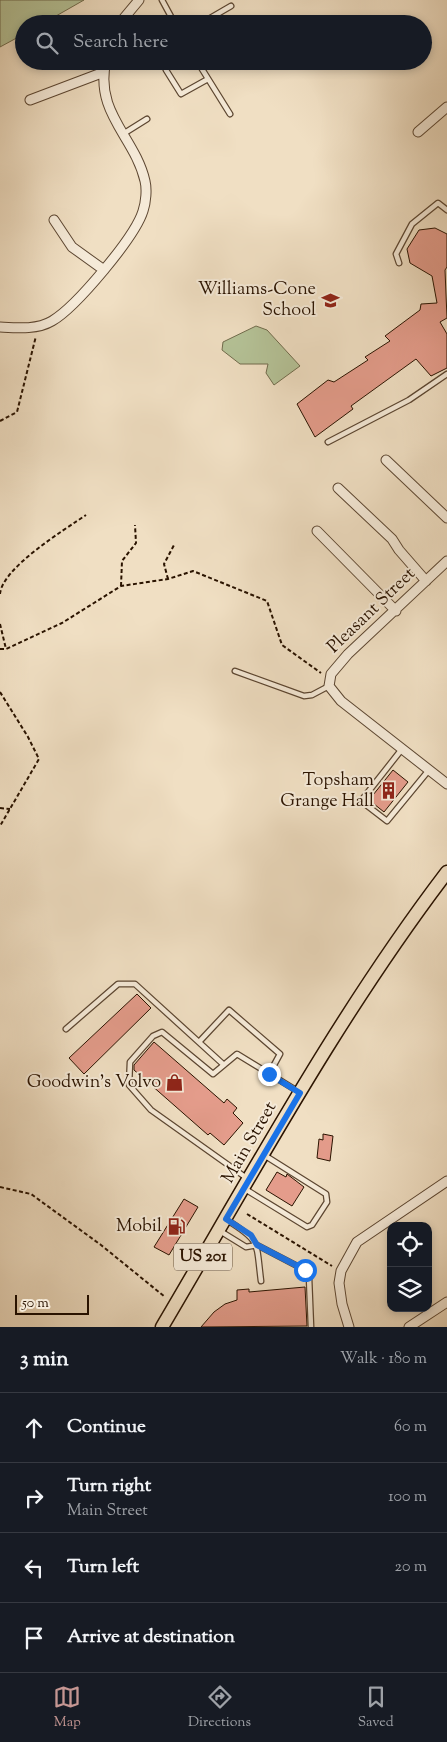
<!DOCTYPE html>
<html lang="en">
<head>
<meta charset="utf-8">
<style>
  :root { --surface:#171b24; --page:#242831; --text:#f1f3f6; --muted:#9ea1a6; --line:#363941; --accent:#c59692 }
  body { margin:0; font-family:"Sorts Mill Goudy",serif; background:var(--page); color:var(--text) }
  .controls { position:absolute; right:15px; bottom:15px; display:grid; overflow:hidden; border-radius:10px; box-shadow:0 2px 8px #0003 }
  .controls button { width:45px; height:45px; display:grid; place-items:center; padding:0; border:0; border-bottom:1px solid var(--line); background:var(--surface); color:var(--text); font:25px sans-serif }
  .scale { position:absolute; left:15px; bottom:12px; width:74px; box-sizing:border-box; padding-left:5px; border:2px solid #2a1300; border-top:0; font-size:14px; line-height:18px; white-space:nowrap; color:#2a1300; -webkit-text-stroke:4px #f5ead8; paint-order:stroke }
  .stop { position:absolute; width:15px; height:15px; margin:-11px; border:4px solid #1a73e8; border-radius:50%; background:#fff }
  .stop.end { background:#1a73e8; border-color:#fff; box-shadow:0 1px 5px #0008 }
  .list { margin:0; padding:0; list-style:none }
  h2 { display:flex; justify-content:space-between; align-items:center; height:65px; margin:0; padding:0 20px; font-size:21px }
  h2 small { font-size:16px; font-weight:400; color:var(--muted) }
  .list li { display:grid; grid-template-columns:32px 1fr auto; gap:15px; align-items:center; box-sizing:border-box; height:70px; padding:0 20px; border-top:1px solid var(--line) }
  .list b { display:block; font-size:19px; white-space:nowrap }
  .list p { margin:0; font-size:16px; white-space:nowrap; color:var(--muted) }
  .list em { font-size:16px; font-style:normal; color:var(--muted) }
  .icon { flex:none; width:28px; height:28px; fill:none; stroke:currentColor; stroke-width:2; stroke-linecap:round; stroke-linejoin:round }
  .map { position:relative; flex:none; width:447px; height:1327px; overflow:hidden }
  .search { position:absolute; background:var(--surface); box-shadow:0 2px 8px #0003; left:15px; right:15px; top:15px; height:55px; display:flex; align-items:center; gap:12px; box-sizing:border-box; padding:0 18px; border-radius:28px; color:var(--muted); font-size:19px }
  .sheet { height:345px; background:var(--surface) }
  nav { display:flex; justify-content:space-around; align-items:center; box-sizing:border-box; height:70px; border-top:1px solid var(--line); background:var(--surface); font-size:14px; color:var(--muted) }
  nav a { display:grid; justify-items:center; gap:2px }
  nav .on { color:var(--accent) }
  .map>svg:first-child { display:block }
  .green { fill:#b5c398; stroke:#706b4c }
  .building { fill:#e49c8b; stroke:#2a1300 }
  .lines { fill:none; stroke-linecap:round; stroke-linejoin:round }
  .lane-casing { stroke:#5c4631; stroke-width:7 }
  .street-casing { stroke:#5c4631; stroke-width:11 }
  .primary-casing { stroke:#2a1300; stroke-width:15 }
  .path { stroke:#2a1300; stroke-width:2; stroke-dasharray:4 2.5; stroke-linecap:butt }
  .lane { stroke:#f5ead8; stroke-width:4.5 }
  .street { stroke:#f5ead8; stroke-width:9 }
  .primary { stroke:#f0dfc3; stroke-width:12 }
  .route { stroke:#1a73e8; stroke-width:6 }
  .labels { text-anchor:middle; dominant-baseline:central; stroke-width:4; stroke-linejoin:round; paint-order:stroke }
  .shield { fill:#f5ead8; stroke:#675441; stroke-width:1 }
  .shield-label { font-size:16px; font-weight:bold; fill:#2a1300 }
  .poi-label { font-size:18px; fill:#2a1300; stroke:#f5ead8; text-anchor:end }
  .street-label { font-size:18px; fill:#2a1300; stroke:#f5ead8 }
</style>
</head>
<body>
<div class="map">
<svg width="447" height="1327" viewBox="0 0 447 1327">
  <rect width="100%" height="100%" fill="#f0dfc3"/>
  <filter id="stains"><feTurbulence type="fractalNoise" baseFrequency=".004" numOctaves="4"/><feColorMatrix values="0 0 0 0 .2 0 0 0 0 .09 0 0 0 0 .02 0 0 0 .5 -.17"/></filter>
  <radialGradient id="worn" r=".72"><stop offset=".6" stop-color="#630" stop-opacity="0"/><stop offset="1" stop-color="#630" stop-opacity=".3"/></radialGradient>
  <path class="green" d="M0,0h84l-42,24h-18v10l-24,13z
    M256,326l11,4 33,36 -26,19 -8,-12 2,-9h-28l-18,-14 1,-8z"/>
  <path class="building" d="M435,228l12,6v33l-2,3 2,48 -7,4 7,12v34l-16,8 -15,-17 -65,47 2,3 -38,28 -18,-33 31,-24 6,2 34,-22 -3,-3 25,-16 -5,-5 35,-26 1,-6 16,-1 -5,-27 -22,-13 -3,-14 12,-19z
    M393,770l15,12 -24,30 -15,-12z
    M137,994l14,14 -67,66 -15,-16z
    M154,1042l70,61 3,-4 10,9 -4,5 10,10 -19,22 -14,-12 -2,2 -74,-65v-5z
    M323,1134l10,2 -3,25 -13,-3 2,-19 4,1z
    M277,1172l9,5 1,-3 17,13 -12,19 -26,-16z
    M184,1199l14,8 -29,48 -15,-8z
    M305,1287l2,39 -106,1 13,-15 11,-8 12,-4v-10l12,-1v3z"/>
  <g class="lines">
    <defs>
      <path id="lane" d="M162,0l13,24
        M200,24l31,-18
        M197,61l33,53
        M166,70l15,24 27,-15
        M123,134l24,-15
        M399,263l-3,-9 16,-30 26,-21 9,7
        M328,442l81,-42 38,-26
        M235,671l69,25 8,-1 17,-9
        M402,749l-41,52 26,20 42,-51
        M66,1029l52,-45h17l89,81
        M199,1042l30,-32 51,44 -11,20
        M248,1179l-97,-69 -22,-25 1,-23 23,-26 9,-4 51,42 24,-20 62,38
        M245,1189l62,38 5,-2 15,-23 -1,-8 -62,-39
        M227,1220c34,21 29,22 34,61
        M220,1231l26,16 11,-2 48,25 4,7 2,50"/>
      <path id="street" d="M119,24l20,-24
        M30,100l74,-28
        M418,132l29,-25
        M54,220l18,27 32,23
        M0,327c17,1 37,3 52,-6 24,-14 83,-84 91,-110 3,-9 4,-22 2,-30 -10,-44 -51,-68 -39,-120
        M386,460l61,58
        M338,488l54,51 7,11 27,31
        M317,531l79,80
        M447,561l-99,93 -17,20 -2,12 12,15 106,83
        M349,1327l-7,-23 -3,-21 2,-12 16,-29 90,-61
        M409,1327l38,-25"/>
      <path id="primary" d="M162,1327c91,-154 176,-312 285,-455"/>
    </defs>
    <use href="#lane" class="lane-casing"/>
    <use href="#street" class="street-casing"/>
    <use href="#primary" class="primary-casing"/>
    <path class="path" d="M0,421l17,-9 19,-76
      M168,579l-4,-15 10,-19
      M121,586l1,-25 14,-18 -1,-18
      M0,594c2,-26 64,-64 86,-79
      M0,624l6,25
      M0,649h6l56,-26 59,-37 47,-7 25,-8 74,30 15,44 39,28
      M0,692l28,45 11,22 -39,67
      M0,808l10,1
      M0,1187l31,7 70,51 64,52
      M247,1214l85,52"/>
    <use href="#lane" class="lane"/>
    <use href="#street" class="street"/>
    <use href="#primary" class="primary"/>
  </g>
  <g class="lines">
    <path class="route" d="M269,1074l31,19 -74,126 25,16 6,10 48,25"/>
  </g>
  <defs>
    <symbol id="school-bare" viewBox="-9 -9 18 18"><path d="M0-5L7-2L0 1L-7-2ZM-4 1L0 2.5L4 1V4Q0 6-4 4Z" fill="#8f2418" stroke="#f5ead8" stroke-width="2.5" paint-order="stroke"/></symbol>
    <symbol id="building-bare" viewBox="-9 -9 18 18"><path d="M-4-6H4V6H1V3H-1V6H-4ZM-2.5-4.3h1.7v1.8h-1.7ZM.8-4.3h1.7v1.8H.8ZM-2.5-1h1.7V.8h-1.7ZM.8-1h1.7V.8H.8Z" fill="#8f2418" stroke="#f5ead8" stroke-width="2.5" paint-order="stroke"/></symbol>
    <symbol id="shop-bare" viewBox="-9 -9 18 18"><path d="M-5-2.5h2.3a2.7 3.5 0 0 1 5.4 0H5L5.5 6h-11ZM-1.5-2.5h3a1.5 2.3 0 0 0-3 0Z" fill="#8f2418" stroke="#f5ead8" stroke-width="2.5" paint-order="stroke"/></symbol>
    <symbol id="fuel-bare" viewBox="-9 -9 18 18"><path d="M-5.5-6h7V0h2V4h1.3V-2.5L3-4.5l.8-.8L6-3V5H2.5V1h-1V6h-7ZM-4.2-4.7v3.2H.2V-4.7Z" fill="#8f2418" stroke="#f5ead8" stroke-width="2.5" paint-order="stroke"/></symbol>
  </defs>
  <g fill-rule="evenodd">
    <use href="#school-bare" x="318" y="288" width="25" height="25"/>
    <use href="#building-bare" x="376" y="778" width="25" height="25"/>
    <use href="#shop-bare" x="162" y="1070" width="25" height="25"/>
    <use href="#fuel-bare" x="164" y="1214" width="25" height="25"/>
  </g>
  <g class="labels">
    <rect class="shield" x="174" y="1243.5" width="58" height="27" rx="4"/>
    <g class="shield-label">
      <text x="203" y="1257">US 201</text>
    </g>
    <g class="poi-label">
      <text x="316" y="290">Williams-Cone<tspan x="316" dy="21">School</tspan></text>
      <text x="374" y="781">Topsham<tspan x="374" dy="21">Grange Hall</tspan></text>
      <text x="161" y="1083">Goodwin's Volvo</text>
      <text x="162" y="1227">Mobil</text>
    </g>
    <g class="street-label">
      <text transform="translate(372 611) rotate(-44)">Pleasant Street</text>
      <text transform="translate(250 1143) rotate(-60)">Main Street</text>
    </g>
  </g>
  <rect width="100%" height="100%" filter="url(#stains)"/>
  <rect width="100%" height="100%" fill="url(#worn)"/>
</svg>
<div class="controls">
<button><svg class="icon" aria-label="locate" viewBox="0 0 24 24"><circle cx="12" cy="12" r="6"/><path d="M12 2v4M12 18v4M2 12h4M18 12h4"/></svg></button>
<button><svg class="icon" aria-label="layers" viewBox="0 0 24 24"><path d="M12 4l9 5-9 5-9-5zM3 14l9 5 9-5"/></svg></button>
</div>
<div class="scale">50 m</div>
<div class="stop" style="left:305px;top:1270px"></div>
<div class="stop end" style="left:269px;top:1074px"></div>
<div class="search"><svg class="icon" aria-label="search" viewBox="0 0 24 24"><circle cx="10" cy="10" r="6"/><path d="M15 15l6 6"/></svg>Search here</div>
</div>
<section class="sheet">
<h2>3 min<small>Walk · 180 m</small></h2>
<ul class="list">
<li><svg class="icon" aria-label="ahead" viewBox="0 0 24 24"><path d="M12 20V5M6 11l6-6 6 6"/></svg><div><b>Continue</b></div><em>60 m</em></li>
<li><svg class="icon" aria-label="right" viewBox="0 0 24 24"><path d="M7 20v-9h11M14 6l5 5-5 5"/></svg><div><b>Turn right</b><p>Main Street</p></div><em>100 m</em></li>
<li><svg class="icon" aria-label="left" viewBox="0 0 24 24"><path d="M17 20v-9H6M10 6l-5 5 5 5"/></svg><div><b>Turn left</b></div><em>20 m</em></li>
<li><svg class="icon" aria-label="arrive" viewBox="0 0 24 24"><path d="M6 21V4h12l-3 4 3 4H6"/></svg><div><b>Arrive at destination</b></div></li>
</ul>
</section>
<nav>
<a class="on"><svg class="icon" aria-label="map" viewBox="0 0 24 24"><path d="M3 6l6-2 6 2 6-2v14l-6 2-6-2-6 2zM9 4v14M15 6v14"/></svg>Map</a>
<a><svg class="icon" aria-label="directions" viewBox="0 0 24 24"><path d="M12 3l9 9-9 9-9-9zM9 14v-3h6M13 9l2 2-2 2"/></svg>Directions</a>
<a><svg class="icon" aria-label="saved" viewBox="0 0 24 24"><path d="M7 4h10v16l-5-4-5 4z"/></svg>Saved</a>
</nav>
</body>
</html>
